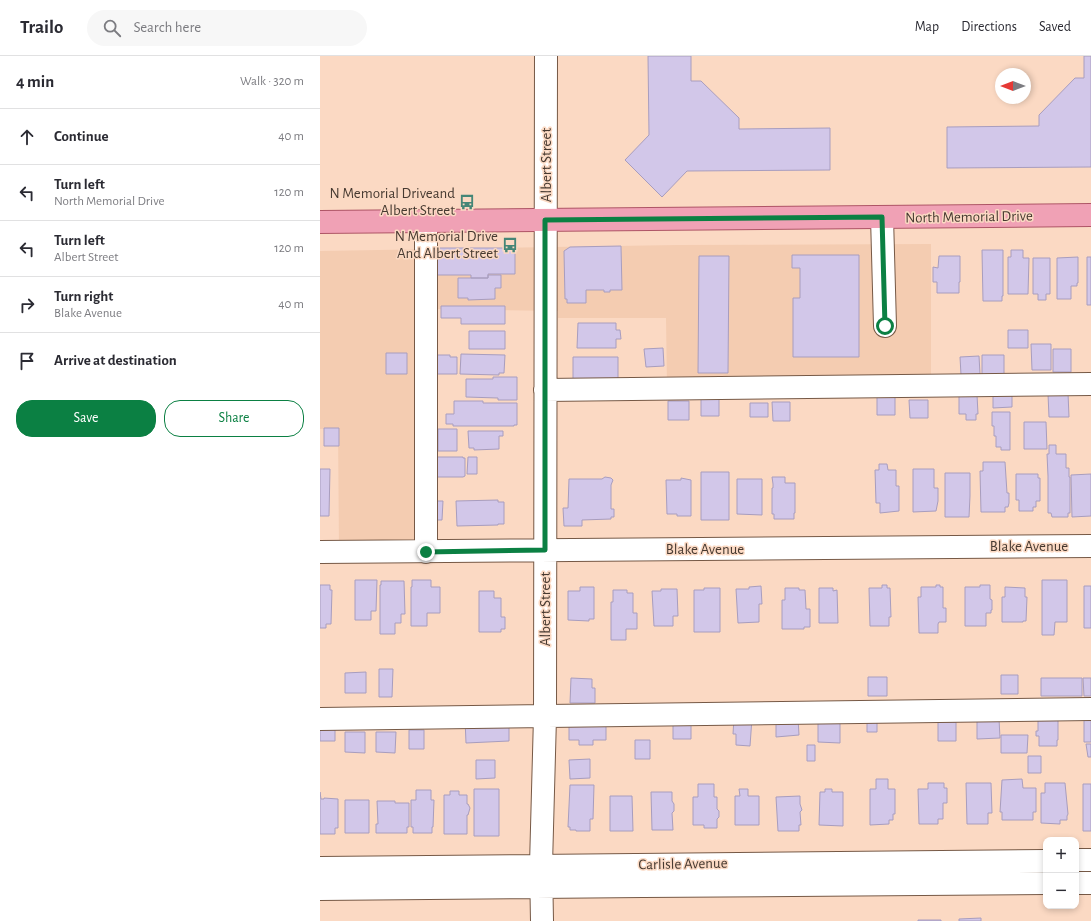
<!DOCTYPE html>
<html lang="en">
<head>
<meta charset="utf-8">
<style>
  :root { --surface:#fff; --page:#f7f7f7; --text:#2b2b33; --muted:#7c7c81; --line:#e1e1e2; --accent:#0b8043 }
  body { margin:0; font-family:"Alegreya Sans",sans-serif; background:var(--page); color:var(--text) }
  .controls { position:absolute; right:12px; bottom:12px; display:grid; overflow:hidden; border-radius:8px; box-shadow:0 2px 6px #0003 }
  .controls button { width:36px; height:36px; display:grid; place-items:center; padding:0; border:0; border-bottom:1px solid var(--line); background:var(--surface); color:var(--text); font:20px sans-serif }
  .compass { position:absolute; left:675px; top:12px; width:36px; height:36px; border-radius:50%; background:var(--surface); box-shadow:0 2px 6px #0003; rotate:270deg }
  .stop { position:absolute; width:12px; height:12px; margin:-9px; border:3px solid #0b8043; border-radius:50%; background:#fff }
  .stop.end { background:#0b8043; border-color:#fff; box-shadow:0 1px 4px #0008 }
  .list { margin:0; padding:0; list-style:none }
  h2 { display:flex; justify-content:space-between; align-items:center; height:52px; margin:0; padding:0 16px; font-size:17px }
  h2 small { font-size:13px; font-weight:400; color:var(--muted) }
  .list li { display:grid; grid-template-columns:26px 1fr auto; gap:12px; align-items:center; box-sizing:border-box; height:56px; padding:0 16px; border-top:1px solid var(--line) }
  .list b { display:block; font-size:15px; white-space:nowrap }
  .list p { margin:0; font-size:13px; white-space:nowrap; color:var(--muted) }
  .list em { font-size:13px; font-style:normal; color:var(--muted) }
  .actions { display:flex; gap:8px; padding:12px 16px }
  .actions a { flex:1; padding:9px 0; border:1px solid var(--accent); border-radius:16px; text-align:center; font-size:14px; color:var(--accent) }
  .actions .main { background:var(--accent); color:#fff }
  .icon { flex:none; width:22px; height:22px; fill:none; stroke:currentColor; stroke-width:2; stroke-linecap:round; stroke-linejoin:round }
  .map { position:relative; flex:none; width:771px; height:865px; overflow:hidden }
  header { display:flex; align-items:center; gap:24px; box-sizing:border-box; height:56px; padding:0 20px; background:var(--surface); border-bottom:1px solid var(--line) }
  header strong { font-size:19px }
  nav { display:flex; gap:22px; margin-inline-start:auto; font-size:14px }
  .search { width:280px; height:36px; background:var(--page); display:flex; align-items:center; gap:10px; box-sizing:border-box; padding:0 14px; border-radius:22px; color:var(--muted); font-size:15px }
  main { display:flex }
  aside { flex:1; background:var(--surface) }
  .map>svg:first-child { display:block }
  .built { fill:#f4ccb1 }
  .building { fill:#d2c7e9; stroke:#a89dbe }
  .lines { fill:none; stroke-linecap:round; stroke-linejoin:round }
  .minor-casing { stroke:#765946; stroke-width:24 }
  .major-casing { stroke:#ae5566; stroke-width:24 }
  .minor { stroke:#fff; stroke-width:22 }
  .major { stroke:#f0a1b5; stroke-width:22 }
  .route { stroke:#0b8043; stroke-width:5 }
  .labels { text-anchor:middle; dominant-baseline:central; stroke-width:3; stroke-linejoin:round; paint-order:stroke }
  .street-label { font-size:15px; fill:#473a31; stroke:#fbd9c3 }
  .poi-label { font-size:15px; fill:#473a31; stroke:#fbd9c3; text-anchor:end }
</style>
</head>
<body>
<header>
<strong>Trailo</strong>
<div class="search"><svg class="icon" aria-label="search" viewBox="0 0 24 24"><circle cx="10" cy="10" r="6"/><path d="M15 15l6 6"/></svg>Search here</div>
<nav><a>Map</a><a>Directions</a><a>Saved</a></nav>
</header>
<main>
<aside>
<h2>4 min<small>Walk · 320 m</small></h2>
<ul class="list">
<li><svg class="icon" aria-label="ahead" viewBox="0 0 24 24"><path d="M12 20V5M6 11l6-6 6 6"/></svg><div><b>Continue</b></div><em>40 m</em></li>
<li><svg class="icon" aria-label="left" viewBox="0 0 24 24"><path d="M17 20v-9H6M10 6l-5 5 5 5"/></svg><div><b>Turn left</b><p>North Memorial Drive</p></div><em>120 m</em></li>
<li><svg class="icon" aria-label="left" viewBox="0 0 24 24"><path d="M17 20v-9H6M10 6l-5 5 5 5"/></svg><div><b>Turn left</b><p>Albert Street</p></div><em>120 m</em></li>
<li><svg class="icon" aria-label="right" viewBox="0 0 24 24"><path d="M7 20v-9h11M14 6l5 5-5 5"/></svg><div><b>Turn right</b><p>Blake Avenue</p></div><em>40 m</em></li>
<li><svg class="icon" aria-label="arrive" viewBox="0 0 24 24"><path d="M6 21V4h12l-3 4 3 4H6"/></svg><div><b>Arrive at destination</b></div></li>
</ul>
<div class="actions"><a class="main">Save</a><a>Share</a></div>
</aside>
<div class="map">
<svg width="771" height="865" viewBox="0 0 771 865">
  <rect width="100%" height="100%" fill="#fbd9c3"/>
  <path class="built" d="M611,188v142l-264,1 -1,-69h-108v-7l-124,-2 -17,238 -78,1 -1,-120 -18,1v-178l357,-6z"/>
  <path class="building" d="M328,0h43v25h10l38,37v11l91,-1v42l-143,1 -25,26 -37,-37 24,-25z
    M764,0h7v111l-144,1v-41l92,-1v-11l36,-37h9z
    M301,190l1,44h-12v2h-6v-2h-18v13h-19v-4h-2l-1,-48 6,-4z
    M113,192h82v26h-27v4h-17v-3h-38z
    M662,194h21v46h-1v5h-19z
    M691,194h12v8h6l-1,36h-20v-37h3z
    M472,199h67v102h-66v-59h7v-30h-8z
    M379,200h30l-1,117h-30z
    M619,200h21v26h-1v11h-22v-11h-4v-15l5,1z
    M758,201v26h-1v3h-6v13h-14v-41z
    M767,201h4v48h-4z
    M713,202h17v36h-4v6h-8v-6h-5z
    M168,219h13v13h-6v11l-27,1v-2h-10v-20h30z
    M121,250h64v18h-44v-6h-20z
    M258,267h38v7h4l1,9h-5v9h-39z
    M688,274h20v18h-20z
    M149,275h36v18h-36z
    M711,288h20v26h-19z
    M343,292l1,18 -18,1 -2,-18z
    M733,293h18v23h-18z
    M66,297h21v21h-21z
    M141,298l44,1 -1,18h-5v2l-39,-1z
    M108,299h22v2h7v17h-29z
    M662,299h22v22h-22z
    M659,300l1,18 -19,1 -1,-18z
    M253,301h45v25l-45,-1z
    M173,321h24v23h-19v-2l-32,-1v-18h27z
    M673,333h19v18l-19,1z
    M748,337l1,24h-20l-1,-23z
    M657,339l1,19h-2v6h-10v-6h-7v-18z
    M557,341h18v18h-18z
    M381,343h18v17h-18z
    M589,344h19v18h-18z
    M134,345h29v2h34v22h-3v1h-61v-2h-7v-10h8z
    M348,345h21v19h-21z
    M452,346h18v19h-17z
    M430,347h18v14h-18z
    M672,356h18v38h-9v-3h-5v-11h-2v-10h-2z
    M704,366h22l1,27h-23z
    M4,372h15v18h-15z
    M118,373h19v22h-19z
    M148,375h35v5h-4v13l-25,1v-2h-5z
    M729,389h7v9h10v14h3v9h1v36h-2v4h-16l-1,-4h-3v-37l-1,-22h2z
    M117,401h26v1h2v18l-2,1h-26z
    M148,401h9v17h-10z
    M663,406h22l2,31h2v10l-1,4h-3v5h-24l-1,-41h3z
    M559,408h8l1,6h8v16h3v25l-19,2v-10h-4l-1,-33h4z
    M0,413h10l-1,47h-9z
    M593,413h21v19h4v13l-2,10 -23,1z
    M381,416h28v48h-28z
    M625,417h25v23l-1,21h-24z
    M696,418h22v4h2v23h-4v6h-3v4h-14v-11h-3z
    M771,418v42l-19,1 -1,-42z
    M285,421l6,1 2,2 -2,5v24h3v8h-3v2l-29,1v6h-18l-1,-18h5l1,-29h33z
    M452,421h13v6h10v30h-1v6h-20v-5h-2v-26h1v-4z
    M361,422l10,2v36h-14v-2h-10l-1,-34h15z
    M417,423h25v36l-25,-1z
    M178,444v2h6v22h-6v1l-41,1 -1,-25z
    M110,445h13l-1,19h-12z
    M35,524h22l-1,31h-5v9h-16z
    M92,524h19v7h9v26h-13v13h-16v-39h1z
    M722,524h25v42h-12l-1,13h-12z
    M61,525h23l1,33h-4v9h-6v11h-15v-49h1z
    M0,529h10v5h2l-1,34h-5v4h-6z
    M562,529h5v3h3l1,29h-2v9h-19l-1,-38h13z
    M616,529h4v2h3v21h3v14h-7l-1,2v9h-19l-1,-36h3v-10h15z
    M660,529h10v14l2,1v10h-1v3h-5v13h-21v-39h15z
    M441,530l1,18h-3v18l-21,1 -2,-34h13v-2z
    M764,530h7v42h-7z
    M260,531h14v32h-5v2l-21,-1v-29h12z
    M685,531l20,1v9h2l-1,24h-3v1h-21v-25h3z
    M384,532h16v44h-26v-42h10z
    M465,532h14v2h6l1,19h4v18h-6v2h-22v-29h3z
    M499,532h14v3l4,-1 1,33h-19z
    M341,533h16l1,27h-5v10h-19l-2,-35h9z
    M293,534h14v3h6v20h4v16h-11v11h-15v-38h2z
    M159,535h15v7h7v19h4v12h-4v3h-22z
    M59,613h14l-1,28h-13z
    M46,616v21h-21v-20z
    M681,619h17v19h-17z
    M548,621h19v19h-19z
    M251,622l21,1v9h3v15h-25z
    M721,622h41v18h-41z
    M763,622h8v18h-7z
    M718,658h20v26h-1v6h-18v-10h-3v-5h2z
    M764,658h7v28h-7z
    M414,662h18l-2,28 -14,-1v-11h-3z
    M456,662h22l1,17 -23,2z
    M547,662h10v14h-10z
    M145,663h44v22l-43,2z
    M679,663l1,19 -23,1v-19z
    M286,665v19h-13v5h-14v-5h-10v-18z
    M353,665h18v18h-18z
    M498,666h22v21l-22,-1z
    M618,666h18v19h-18z
    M0,668h15v17h-15z
    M89,674h15v19h-15z
    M25,676h20v21l-20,-1z
    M56,676h20l-1,21 -19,-1z
    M681,679h27l-1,18h-26z
    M315,684h15v19h-15z
    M766,688h5v13h-3z
    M487,689h8v16h-8z
    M708,700h13v17h-13z
    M270,703v19l-20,1 -1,-19z
    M156,704h19v18l-19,1z
    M556,723h12v10h7v25h-2v6h-4v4l-19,1v-36h6z
    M702,723l1,9h13v24h-3v8h-31v-8h-2l2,-32z
    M608,727h16v5h3v15h-4v16h-5v5h-19l-1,-35h10z
    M646,727h25l1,30h-4v11h-21z
    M725,727h20l3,31 -1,2v4h-7v4l-19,-1v-30h4z
    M378,728h16v13h3v12l2,2v6l-2,2v9h-13v-3h-11v-28h5z
    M763,728h8v47h-8z
    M250,729h24l-1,34h-3v12h-14v-1h-6v-3h-2z
    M154,733h25v47h-25z
    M419,733h9v7h11v29h-24v-29h5z
    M505,733h7v3h11v34l-24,-1 1,-33h5z
    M96,734h15v10h3l-1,27h-1v6h-19v-6h-2v-27h5z
    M130,735h9v4h8v9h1l2,4 -2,7h-1v19h-23v-39h6z
    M0,736l1,7h3v-1l14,1v29h-3v6h-15z
    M331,736h21v9l2,3v7l-2,2 1,17h-21z
    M290,740h22l1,35h-23z
    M480,740v8l2,6 -2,2 1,13h-2v6h-21l-2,-34z
    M25,744h24v33h-24z
    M57,745h18v2h14v24h-2v6h-31v-9h2z
    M661,862v3h-22v-2z
    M598,864h23v1h-23z"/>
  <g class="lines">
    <defs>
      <path id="minor" d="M562,161l3,109
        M106,165v331
        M225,334l546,-6
        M0,496l771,-6
        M0,663l771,-10
        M756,804h15
        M0,812l726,-7
        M756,827h15
        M0,833c242,-1 484,-6 726,-6
        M222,865l-1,-56 4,-148 1,-661"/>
      <path id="major" d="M0,166l771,-7"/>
    </defs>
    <use href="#minor" class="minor-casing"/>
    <use href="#major" class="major-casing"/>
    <use href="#minor" class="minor"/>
    <use href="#major" class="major"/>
  </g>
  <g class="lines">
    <path class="route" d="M106,496l119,-2v-330l337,-3 3,109"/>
  </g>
  <defs>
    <symbol id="bus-bare" viewBox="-9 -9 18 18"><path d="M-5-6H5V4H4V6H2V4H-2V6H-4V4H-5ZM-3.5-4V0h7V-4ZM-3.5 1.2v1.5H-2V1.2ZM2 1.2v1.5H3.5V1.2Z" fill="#458677" stroke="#fbd9c3" stroke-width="2.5" paint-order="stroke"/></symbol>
  </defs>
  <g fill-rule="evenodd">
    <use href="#bus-bare" x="136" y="135" width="22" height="22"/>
    <use href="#bus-bare" x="179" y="178" width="22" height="22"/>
  </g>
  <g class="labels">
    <g class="street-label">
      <text transform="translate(226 109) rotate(-90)">Albert Street</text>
      <text transform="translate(649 161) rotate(-1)">North Memorial Drive</text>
      <text x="709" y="490">Blake Avenue</text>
      <text x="385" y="493">Blake Avenue</text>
      <text transform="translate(225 553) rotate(-90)">Albert Street</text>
      <text transform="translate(363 808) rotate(-1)">Carlisle Avenue</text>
    </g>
    <g class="poi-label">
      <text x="135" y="137">N Memorial Driveand<tspan x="135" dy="17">Albert Street</tspan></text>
      <text x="178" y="180">N Memorial Drive<tspan x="178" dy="17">And Albert Street</tspan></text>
    </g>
  </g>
</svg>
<div class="controls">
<button>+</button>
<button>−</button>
</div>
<svg class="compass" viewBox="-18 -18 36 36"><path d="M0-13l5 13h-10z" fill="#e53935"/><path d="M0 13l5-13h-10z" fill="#7c7c81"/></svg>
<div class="stop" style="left:565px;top:270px"></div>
<div class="stop end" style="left:106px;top:496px"></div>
</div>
</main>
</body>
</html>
